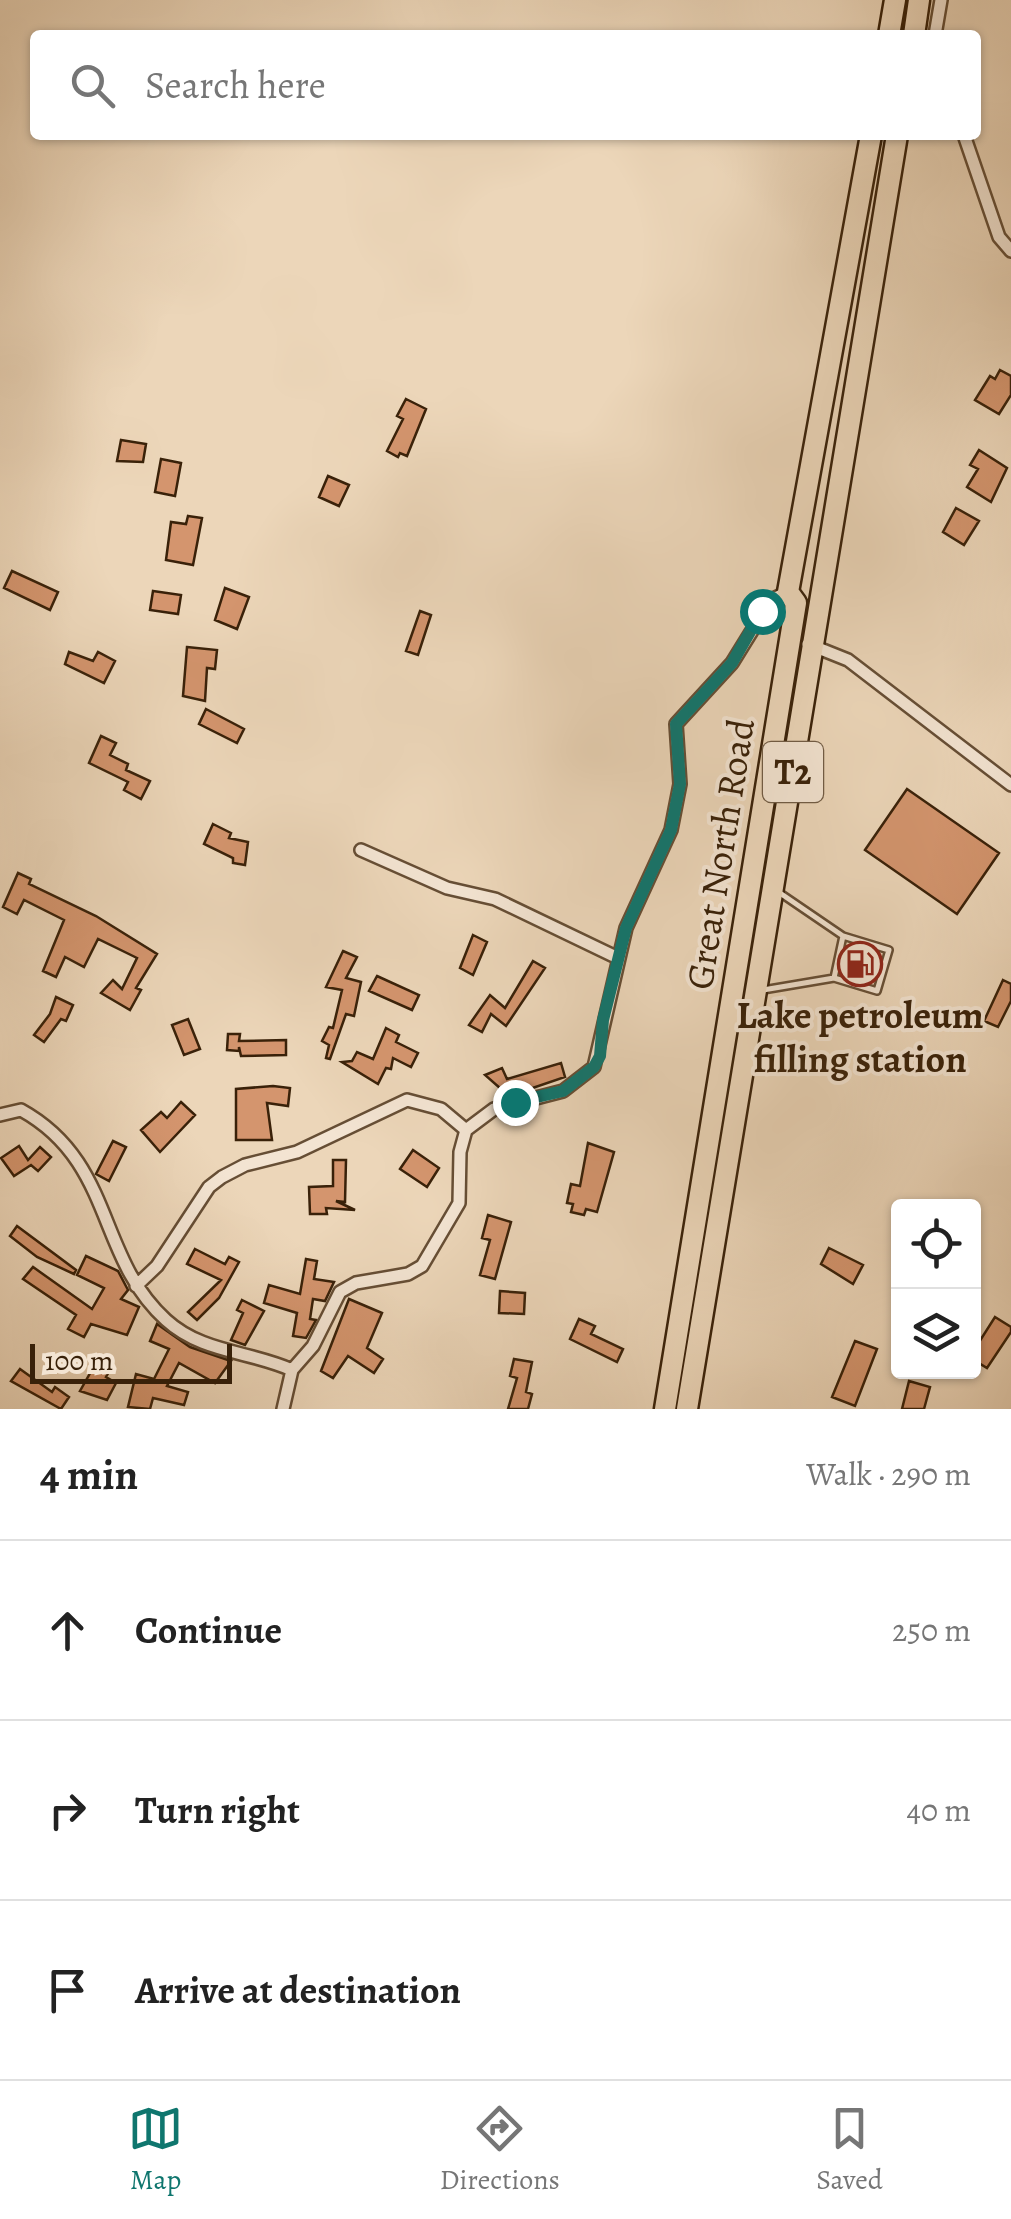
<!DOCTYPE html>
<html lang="en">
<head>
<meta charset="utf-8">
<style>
  :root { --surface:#fff; --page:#f6f6f6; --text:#222; --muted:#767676; --line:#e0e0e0; --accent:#0f766e }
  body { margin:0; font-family:Alegreya,serif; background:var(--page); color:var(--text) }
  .controls { position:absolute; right:30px; bottom:30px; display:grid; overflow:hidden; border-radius:10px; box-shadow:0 2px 8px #0004 }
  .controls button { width:90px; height:90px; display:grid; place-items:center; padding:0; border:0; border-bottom:2px solid var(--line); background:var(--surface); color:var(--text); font:50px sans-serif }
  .scale { position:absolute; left:30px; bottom:25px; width:202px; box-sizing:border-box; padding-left:10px; border:5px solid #392109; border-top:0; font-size:28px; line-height:35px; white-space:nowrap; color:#392109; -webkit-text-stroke:8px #f3e4d2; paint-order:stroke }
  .stop { position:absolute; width:30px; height:30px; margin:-22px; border:8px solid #0f766e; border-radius:50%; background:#fff }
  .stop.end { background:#0f766e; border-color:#fff; box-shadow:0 2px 10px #0008 }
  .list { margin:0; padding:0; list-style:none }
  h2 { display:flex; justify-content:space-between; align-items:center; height:130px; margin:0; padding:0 40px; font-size:42px }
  h2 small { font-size:32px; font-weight:400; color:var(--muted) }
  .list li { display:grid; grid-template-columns:65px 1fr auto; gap:30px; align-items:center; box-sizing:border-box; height:180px; padding:0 40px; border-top:2px solid var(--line) }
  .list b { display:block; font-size:38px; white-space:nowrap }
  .list em { font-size:32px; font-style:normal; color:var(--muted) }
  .icon { flex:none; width:55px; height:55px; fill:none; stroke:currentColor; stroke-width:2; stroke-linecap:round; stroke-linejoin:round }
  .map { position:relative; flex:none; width:1011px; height:1409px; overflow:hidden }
  .search { position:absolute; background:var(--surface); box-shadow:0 2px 8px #0004; left:30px; right:30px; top:30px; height:110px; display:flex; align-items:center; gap:25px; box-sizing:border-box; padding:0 35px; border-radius:10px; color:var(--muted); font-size:38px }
  .sheet { height:670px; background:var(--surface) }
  nav { display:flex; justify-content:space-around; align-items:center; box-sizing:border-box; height:140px; border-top:2px solid var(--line); background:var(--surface); font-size:28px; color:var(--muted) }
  nav a { display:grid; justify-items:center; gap:5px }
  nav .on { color:var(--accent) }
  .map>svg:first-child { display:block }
  .building { fill:#d4956e; stroke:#392109; stroke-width:2.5 }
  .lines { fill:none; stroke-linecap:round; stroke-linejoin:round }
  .lane-casing { stroke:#664e35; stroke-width:10 }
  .street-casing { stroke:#664e35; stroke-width:16 }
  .highway-casing { stroke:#392109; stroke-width:25 }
  .lane { stroke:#f3e4d2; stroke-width:5 }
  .street { stroke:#f3e4d2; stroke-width:11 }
  .highway { stroke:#ecd6b9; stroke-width:20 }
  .route { stroke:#0f766e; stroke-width:12 }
  .labels { text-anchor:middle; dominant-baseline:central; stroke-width:8; stroke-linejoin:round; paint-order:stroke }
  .shield { fill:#f3e4d2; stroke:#715c45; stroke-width:2.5 }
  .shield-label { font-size:35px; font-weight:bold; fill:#392109 }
  .street-label { font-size:38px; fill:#392109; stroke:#f3e4d2 }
  .poi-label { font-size:38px; font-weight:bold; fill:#392109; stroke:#f3e4d2 }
</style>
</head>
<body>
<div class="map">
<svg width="1011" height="1409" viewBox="0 0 1011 1409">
  <rect width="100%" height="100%" fill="#ecd6b9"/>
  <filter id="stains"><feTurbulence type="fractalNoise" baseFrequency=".002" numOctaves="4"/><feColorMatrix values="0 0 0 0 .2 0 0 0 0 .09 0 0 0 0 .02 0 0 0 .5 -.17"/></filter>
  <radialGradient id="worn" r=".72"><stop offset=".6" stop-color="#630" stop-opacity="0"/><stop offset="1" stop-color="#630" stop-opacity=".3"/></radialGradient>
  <path class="building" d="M1000,370l11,6v19l-12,19 -24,-14 15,-24 5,3z
    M406,399l20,10 -19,47 -7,-3 -2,4 -11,-6 16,-32 -6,-3z
    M121,440l25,4 -3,18 -26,-1z
    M979,450l28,18 -16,34 -24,-15 11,-18 -8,-4z
    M161,459l20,4 -6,33 -20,-4z
    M328,476l21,9 -10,21 -20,-9z
    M956,508l23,13 -15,24 -21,-13z
    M188,516l14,2 -9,47 -27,-5 5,-38 15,2z
    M12,571l46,21 -8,18 -46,-22z
    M225,588l24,9 -12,32 -22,-9z
    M153,591l28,4 -3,19 -28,-4z
    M420,611l11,4 -13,40 -12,-4z
    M187,647l30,3 -2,19 -8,-1 -2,33 -22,-5z
    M69,652l24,9 5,-9 17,9 -11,22 -39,-19z
    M206,709l38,20 -7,14 -38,-19z
    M101,736l15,7 -6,12 18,9 -2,6 24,11 -9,18 -17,-9 4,-8 -39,-19z
    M907,789l92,64 -42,61 -92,-64z
    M213,824l18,9 -2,5 19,4 -3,23 -12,-2v-5l-29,-14z
    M18,873l13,6 -2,5 67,32 61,38 -21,34 5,2 -11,20 -29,-17 12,-13 9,9 15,-31 -39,-19 -14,28 -19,-10 -9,20 -13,-6 21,-51 -40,-20 -7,14 -14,-7z
    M473,935l14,7 -14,33 -13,-7z
    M343,951l14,6 -11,21 15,4 -7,34 -8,-2 -16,45 -4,-1 3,-13 -7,-4 7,-14 4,1 9,-38 -16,-3z
    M849,951l26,8 -1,20 -30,-9z
    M533,961l12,7 -39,58 -15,-12 -9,18 -13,-7 21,-30 15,13z
    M377,976l42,19 -7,15 -43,-19z
    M1003,980l8,4v17l-13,26 -14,-6z
    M56,997l17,8 -7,16 -5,-2 -17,23 -10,-7 16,-21z
    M188,1019l12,30 -16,6 -12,-30z
    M386,1028l13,7 -3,7 22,11 -7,14 -18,-9 -2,11 -5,-1 -8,16 -36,-22 10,-1 5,-9 16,7z
    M228,1034h12l-1,7 47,-1v15l-45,1 -2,-9v4l-12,-1z
    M561,1063l4,14 -56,19 -24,-21 17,-7 5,11z
    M273,1086l17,2 -2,18 -21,-3 5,37h-36v-51z
    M181,1102l14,13 -35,37 -19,-22 20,-18 6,6z
    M113,1141l13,6 -17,34 -13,-7z
    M588,1143l26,9 -17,60 -11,-3 -2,6 -13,-3 2,-8 -6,-1 4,-19 9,2z
    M19,1146l9,14 12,-13 11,10 -13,14 -7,-6 -17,11 -13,-18z
    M413,1150l26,18 -12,19 -27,-18z
    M333,1160h13l-1,42 -9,-1 19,9 -29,-2 1,6h-17l-1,-27 24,-1z
    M488,1215l23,7 -16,57 -15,-4 10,-35 -8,-2z
    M17,1226l59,44 -2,4 -37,-17 -27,-21z
    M829,1248l34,17 -10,19 -32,-20z
    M195,1249l30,15 4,-7 10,5 -20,36 -22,22 -9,-8 33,-32 -34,-16z
    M86,1256l32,15 10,19 -7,9 18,8 -12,28 -36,-11 -7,13 -16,-8 8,-14 -53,-36 10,-12 59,42 12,-21 -27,-13z
    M306,1259l11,2 -3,18 20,3 -9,19 -12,-2 -3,20 6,1 -10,18 -13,-2 4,-23 -33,-10 5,-18 31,9z
    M500,1291l25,2 -1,21 -25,-1z
    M349,1299l33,14 -15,35 16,11 -9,14 -26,-17 -15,22 -12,-7z
    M242,1300l22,11 -19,34 -14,-5 12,-27 -6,-3z
    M995,1317l16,10v5l-24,36 -13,-8v-10z
    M579,1319l16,7 -4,8 32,15 -6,13 -47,-23z
    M157,1324l33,23 41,14 -16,22 -36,-20 -12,23 21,6 -4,13 -31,-7 -3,11 -22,-2 8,-33 18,5 15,-30 -19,-8z
    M855,1341l22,8 -22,57 -23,-9z
    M514,1359l18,3 -6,30 6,2 -4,15h-20l9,-31 -7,-2z
    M97,1361l14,7 -5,9 10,6 -9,17 -27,-9z
    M20,1369l32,23 3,-5 14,10 -8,12 -50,-28z
    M909,1381l21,6 -6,22h-22z"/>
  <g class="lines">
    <defs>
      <path id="lane" d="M834,978l43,13 12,-41 -46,-14
        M763,990l71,-12 9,-42 -66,-45"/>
      <path id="street" d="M935,35l6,-35
        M964,135l35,102 12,14
        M808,644l40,16 163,125
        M361,850l86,38 48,11 123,59
        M0,1115l21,-5c94,52 75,147 145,210 36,33 84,31 126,50
        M136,1286l21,-20 52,-79 13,-10 23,-12 52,-13 110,-52 34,9 25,21
        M283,1409l9,-39 21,-24 27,-54 16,-9 52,-9 14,-8 37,-63 1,-51 6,-22 28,-21 69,-18 31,-24 32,-139 45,-98 9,-46 -4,-60 56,-61 39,-63 17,-8"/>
      <path id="highway" d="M889,35l6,-35
        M914,35l5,-35
        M665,1409l131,-806 -8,-11 83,-457
        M687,1409l210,-1274"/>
    </defs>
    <use href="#lane" class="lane-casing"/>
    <use href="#street" class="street-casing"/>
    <use href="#highway" class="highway-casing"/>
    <use href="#lane" class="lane"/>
    <use href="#street" class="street"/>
    <use href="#highway" class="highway"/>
  </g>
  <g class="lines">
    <path class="route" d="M515,1102l48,-11 31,-24 6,-11 3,-36 23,-92 45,-98 9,-46 -4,-60 56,-61 30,-52"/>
  </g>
  <defs>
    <symbol id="fuel-ring" viewBox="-11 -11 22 22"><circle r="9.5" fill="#f3e4d2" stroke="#8f2418" stroke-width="1.5"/><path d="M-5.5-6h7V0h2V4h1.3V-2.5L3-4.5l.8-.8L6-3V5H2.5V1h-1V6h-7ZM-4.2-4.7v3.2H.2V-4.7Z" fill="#8f2418"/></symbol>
  </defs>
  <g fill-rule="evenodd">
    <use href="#fuel-ring" x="835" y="939" width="50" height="50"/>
  </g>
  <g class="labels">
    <rect class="shield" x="763" y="742" width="60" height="60" rx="8"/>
    <g class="shield-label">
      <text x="793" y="772">T2</text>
    </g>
    <g class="street-label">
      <text transform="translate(720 854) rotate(-81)">Great North Road</text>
    </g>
    <g class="poi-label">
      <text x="860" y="1015">Lake petroleum<tspan x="860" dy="44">filling station</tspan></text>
    </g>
  </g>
  <rect width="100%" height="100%" filter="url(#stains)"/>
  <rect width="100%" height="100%" fill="url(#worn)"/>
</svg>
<div class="controls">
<button><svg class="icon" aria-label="locate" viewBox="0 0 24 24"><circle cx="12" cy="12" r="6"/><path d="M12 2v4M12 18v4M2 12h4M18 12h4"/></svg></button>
<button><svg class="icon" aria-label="layers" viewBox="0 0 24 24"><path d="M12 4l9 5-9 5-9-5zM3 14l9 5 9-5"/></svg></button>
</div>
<div class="scale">100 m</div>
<div class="stop" style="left:762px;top:611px"></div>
<div class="stop end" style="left:515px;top:1102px"></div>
<div class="search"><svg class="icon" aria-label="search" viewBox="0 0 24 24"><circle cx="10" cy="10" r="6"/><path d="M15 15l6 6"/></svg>Search here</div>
</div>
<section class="sheet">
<h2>4 min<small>Walk · 290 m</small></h2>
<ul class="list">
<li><svg class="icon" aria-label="ahead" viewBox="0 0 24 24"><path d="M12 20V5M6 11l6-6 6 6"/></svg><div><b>Continue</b></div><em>250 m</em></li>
<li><svg class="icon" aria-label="right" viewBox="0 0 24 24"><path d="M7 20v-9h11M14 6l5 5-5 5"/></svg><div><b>Turn right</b></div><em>40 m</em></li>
<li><svg class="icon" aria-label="arrive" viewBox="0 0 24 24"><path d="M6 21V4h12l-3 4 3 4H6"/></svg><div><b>Arrive at destination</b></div></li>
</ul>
</section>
<nav>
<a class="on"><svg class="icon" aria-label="map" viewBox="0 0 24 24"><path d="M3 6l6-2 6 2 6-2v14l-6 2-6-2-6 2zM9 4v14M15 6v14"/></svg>Map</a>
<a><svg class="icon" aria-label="directions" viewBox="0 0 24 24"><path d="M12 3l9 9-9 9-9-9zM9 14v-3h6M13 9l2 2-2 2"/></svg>Directions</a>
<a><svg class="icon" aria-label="saved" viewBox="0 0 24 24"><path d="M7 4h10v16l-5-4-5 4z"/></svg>Saved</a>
</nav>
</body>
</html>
